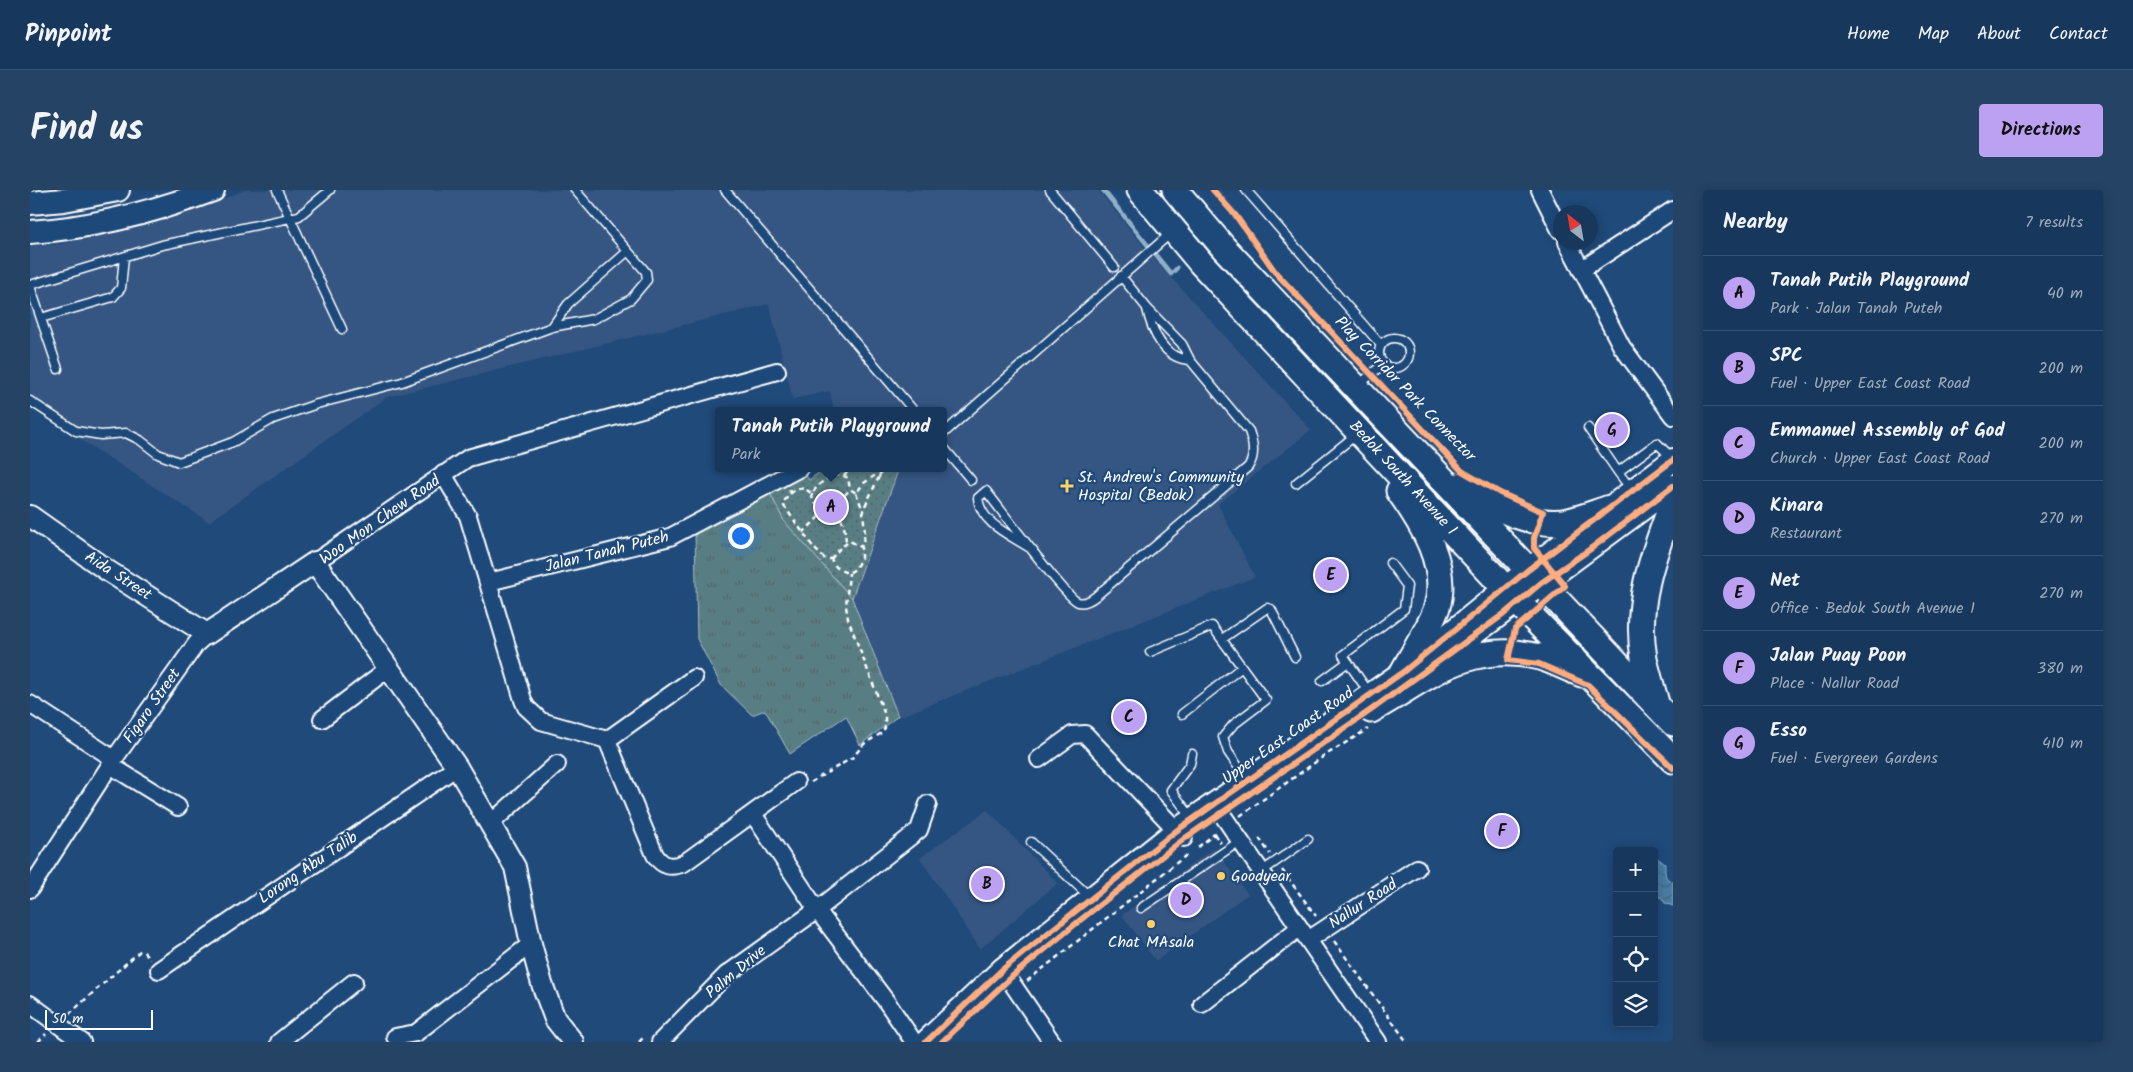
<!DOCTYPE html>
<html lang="en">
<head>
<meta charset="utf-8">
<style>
  :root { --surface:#17385c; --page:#244365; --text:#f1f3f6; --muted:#9eacbb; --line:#365272; --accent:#bca0f2 }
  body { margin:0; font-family:Kalam,sans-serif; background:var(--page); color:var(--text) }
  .controls { position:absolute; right:15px; bottom:15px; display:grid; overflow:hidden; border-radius:5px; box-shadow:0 2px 12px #0003 }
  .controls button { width:45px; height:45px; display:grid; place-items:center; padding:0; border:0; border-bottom:1px solid var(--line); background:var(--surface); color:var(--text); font:25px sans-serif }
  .compass { position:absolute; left:1523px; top:15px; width:45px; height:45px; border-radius:50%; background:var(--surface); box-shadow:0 2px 12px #0003; rotate:329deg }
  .scale { position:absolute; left:15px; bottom:12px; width:108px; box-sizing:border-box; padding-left:5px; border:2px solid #fff; border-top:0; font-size:14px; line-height:18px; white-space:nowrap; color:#fff; -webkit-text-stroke:4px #1f4a7a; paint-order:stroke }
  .you { position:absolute; left:710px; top:345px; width:18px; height:18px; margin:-12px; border:4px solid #fff; border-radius:50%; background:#1a73e8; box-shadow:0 0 0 8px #1a73e833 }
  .badge { display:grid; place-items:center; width:32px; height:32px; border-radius:50%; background:var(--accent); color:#111; font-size:16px; font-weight:700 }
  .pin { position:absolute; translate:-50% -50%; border:2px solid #fff; box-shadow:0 1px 5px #0006 }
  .popup { position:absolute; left:685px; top:217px; width:232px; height:65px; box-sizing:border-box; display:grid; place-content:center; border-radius:5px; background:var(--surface); filter:drop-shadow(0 1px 4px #0005); font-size:16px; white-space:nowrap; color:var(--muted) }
  .popup b { font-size:19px; color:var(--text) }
  .popup::after { content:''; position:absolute; left:50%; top:100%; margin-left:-10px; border:10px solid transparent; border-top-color:var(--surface) }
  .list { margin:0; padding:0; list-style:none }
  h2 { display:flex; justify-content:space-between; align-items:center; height:65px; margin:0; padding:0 20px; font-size:21px }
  h2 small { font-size:16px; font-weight:400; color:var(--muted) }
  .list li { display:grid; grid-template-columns:32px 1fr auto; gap:15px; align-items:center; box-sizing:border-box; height:75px; padding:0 20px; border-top:1px solid var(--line) }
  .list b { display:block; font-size:19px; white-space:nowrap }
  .list p { margin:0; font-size:16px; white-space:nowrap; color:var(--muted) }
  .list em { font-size:16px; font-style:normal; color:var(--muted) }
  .icon { flex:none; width:28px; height:28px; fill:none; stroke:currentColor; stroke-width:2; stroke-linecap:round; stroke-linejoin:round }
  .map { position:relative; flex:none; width:1643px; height:852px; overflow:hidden; border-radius:5px }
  header { display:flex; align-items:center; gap:30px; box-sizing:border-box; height:70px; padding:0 25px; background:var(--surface); border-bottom:1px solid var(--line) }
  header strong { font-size:24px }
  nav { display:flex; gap:28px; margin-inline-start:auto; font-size:18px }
  .intro { display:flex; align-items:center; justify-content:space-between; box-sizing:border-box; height:120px; padding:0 30px }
  h1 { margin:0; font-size:35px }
  .button { padding:12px 22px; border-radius:5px; background:var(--accent); color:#111; font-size:18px; font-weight:700 }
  main { display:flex; gap:30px; padding:0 30px }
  aside { flex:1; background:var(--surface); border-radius:5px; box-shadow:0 2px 12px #0003 }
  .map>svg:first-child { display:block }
  .built { fill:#355683 }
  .grass { fill:url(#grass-tufts); stroke:#acbec2 }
  .park { fill:url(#park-dots); stroke:#acbec2 }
  .water { fill:url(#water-waves); stroke:#91b0c8 }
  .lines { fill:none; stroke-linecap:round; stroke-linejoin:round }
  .stream { stroke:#91b0c8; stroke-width:4.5 }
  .service-casing { stroke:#fff; stroke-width:11 }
  .minor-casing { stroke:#fff; stroke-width:20 }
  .tertiary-casing { stroke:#fff; stroke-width:24 }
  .secondary-casing { stroke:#fff; stroke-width:26 }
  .primary-casing { stroke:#fff; stroke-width:29 }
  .path { stroke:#fff; stroke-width:2.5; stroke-dasharray:5 4; stroke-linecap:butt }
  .service { stroke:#1f4a7a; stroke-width:8 }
  .minor { stroke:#1f4a7a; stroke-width:16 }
  .tertiary { stroke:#1f4a7a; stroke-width:20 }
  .secondary { stroke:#1f4a7a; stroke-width:22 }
  .primary { stroke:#1f4a7a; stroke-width:25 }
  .cycleway-casing { stroke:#1f4a7a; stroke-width:9 }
  .cycleway { stroke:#ffac80; stroke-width:6 }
  .poi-dot { fill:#ffd166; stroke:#1f4a7a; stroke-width:2 }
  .labels { text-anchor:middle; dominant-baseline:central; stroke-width:4.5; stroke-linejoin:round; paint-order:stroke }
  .street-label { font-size:16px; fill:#fff; stroke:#1f4a7a }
  .poi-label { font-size:16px; fill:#fff; stroke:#1f4a7a; text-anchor:start }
</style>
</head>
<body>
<header>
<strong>Pinpoint</strong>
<nav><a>Home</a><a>Map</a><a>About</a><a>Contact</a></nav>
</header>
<div class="intro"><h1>Find us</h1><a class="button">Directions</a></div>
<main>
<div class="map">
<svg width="1643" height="852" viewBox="0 0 1643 852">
  <defs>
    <pattern id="grass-tufts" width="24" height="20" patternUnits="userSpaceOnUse" patternTransform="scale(1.25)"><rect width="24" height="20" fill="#587e84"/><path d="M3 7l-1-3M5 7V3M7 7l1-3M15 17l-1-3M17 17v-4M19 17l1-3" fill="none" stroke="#526568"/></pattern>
    <pattern id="park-dots" width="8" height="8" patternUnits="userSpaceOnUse" patternTransform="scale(1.25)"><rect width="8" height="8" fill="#587e84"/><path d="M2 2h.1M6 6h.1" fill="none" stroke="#526568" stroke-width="1.8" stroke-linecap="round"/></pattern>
    <pattern id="water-waves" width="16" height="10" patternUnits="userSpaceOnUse" patternTransform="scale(1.25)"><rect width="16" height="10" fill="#477ca4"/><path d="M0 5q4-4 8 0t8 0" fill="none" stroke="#4a6478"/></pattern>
  </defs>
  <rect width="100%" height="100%" fill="#1f4a7a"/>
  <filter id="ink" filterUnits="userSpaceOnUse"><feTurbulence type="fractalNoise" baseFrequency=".02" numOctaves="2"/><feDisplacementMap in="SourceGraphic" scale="10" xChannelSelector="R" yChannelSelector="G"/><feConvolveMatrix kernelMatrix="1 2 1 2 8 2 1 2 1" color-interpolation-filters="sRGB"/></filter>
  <g filter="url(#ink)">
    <path class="built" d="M215,0h853l50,62 163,178 -93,74 37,73 -356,140 -47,-119 47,-130h45v-57h-110l-4,-20 -37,8 -24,-95 -382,93 -178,125 -179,-115v-161l30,-2 43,-8 43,-10 39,-12z
      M957,620l71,73 -78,66 -60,-91z
      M1184,658l34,46 -92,67 -34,-46z"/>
    <path class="grass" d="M740,303l14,28 68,77 46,118 -38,29 -14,-29 -56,38 -25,-44 -13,5 -31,-30 -24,-46 -2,-107z"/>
    <path class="park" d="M795,278h74l-47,130 -68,-77 -14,-28 35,-19 4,6z"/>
    <path class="water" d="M1625,666l10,8c0,9 -1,15 8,18v24l-8,-3 -4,-6h-7z"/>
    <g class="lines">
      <path class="stream" d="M1073,0l68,84 6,-6
        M1186,0l20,23"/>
      <defs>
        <path id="service" d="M247,0l65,139
          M695,0l189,221
          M1020,0l64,77
          M1216,0l135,155
          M0,95l132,-40 137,-29 31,-26
          M0,96l28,83
          M1117,119c5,23 17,50 43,51
          M11,128l72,-21 8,-9 3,-31
          M522,137l16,-23 60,-53
          M1349 163a15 15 0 1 1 30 0a15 15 0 1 1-30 0Z
          M1329,195l24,-21
          M0,211l46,30 25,4 25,-2 14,7 18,14 21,8 54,-20 40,-23 44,-15 85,-22 150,-55 42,-8 37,-20 16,-19 -1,-8 -71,-82
          M1558,238l30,44
          M914,243l227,-200
          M914,258l27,32
          M1266,293l61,-49
          M1601,299l-13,-17 39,-29 15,15
          M1003,360c-20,-14 -52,-25 -55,-52l8,-7c13,16 81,108 92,111 7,2 13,-2 18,-6l152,-129c8,-11 5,-24 1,-36l-59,-71 -8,-16 -35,-36 -26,-32
          M1192,449l45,-31 4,1 24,48
          M1120,462l62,-26 54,74 -33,25 -10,12 5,15 18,26
          M1292,491l26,-19
          M1340,504l-27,-39 61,-46 3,-23 -17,-23
          M1152,524l60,-47
          M1161,627l-20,-27 19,-26 2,-10
          M1001,652l59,55
          M1231,682l47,-33
          M1111,718l99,-67"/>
        <path id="minor" d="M1510,0l20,40
          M1537,52l55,105 51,69
          M1551,80l92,-60
          M413,284l25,42 55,184 3,7 15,14 66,19 87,-62
          M285,372l153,-104 309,-87
          M459,392l181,-45 130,-69
          M0,514l84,55
          M292,529l67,-51
          M577,550l48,115c8,12 16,13 29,8l112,-81
          M1009,569l33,-24 13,-1 99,104
          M80,575l68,42
          M1185,614l163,238
          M723,624l64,96 69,91 28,41
          M460,634l67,-60
          M0,699l84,-130 82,-115 11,-10
          M1278,750l109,-72
          M129,780l298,-203
          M979,789l43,63
          M0,814l52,38
          M1172,814l97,-76
          M365,847l21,-4 115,-89
          M249,852l75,-60
          M630,852l66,-67 91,-65 102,-80 9,-26"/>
        <path id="tertiary" d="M0,326l78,55 99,63 108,-72 142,205 58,100 16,77 11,40 13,35 18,23"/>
        <path id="secondary" d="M0,13l34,-3 54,-10
          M0,42c63,-4 124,-20 183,-42
          M1415,465l228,-169
          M896,852l77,-73 173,-138 227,-159 125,-102 145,-110"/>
        <path id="primary" d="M1110,0l61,73 330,353 142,144
          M1145,0l49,58 449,475
          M1427,296c34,18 73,43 112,35 14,-3 28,-9 41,-13
          M1369,301c23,32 50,75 38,116 -6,19 -24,46 -34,65
          M1626,513c-4,-15 -9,-30 -12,-45 -10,-55 10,-105 29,-156
          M1341,520c59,-33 95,-70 169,-53 14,4 28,12 42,17"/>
      </defs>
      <use href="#service" class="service-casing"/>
      <use href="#minor" class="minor-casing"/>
      <use href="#tertiary" class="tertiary-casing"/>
      <use href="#secondary" class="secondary-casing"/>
      <use href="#primary" class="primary-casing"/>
      <path class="path" d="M814,286l7,-8
        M849,287l3,-9
        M759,300l2,3 -6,7 -1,6 30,42 11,11h6c5,9 8,12 18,14l6,-4 6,-11v-11l4,-12 -2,-25 16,-33 -5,-1 -10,7 -8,10 -6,-4 -2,-11c-13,-9 -30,5 -36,16 -7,-7 -14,-7 -21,-1
        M826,303l7,17
        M782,304c0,10 6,12 15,14l12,-6 11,-13
        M797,318c16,4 18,20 19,34
        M773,343c6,-7 20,-18 21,-26
        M801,369l9,-11 10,-7 11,6
        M781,592l41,-24 12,-14 16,-10 5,-6v-13l-37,-96 -2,-13 3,-33
        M1210,626l84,-60 44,-27
        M1184,644l7,9
        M1229,648l11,16
        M1168,657l19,-15
        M1252,680l34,46
        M1304,751l73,101
        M997,791l162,-128
        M39,824l71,-63h3l7,8
        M8,852l8,-8
        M609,852l6,-6"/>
      <use href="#service" class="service"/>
      <use href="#minor" class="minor"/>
      <use href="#tertiary" class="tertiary"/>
      <use href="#secondary" class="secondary"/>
      <use href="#primary" class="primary"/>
      <defs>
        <path id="cycleway" d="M1183,0l23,26 40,57 186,198 38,22 43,19 -9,26v10l31,38 -50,43 -7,31 31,4 49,21 85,83
          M896,852l77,-73 173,-138 227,-159 125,-102 145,-110
          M912,852l67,-63 70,-58 105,-82 187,-129 133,-96 37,-31 48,-33 84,-64"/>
      </defs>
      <use href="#cycleway" class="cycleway-casing"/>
      <use href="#cycleway" class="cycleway"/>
    </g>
  </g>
  <g class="poi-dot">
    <path d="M1034.5 288.5h5v5h5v5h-5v5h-5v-5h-5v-5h5z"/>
    <circle cx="1191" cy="686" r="5"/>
    <circle cx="1121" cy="734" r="5"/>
  </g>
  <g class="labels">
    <g class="street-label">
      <text transform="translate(1375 199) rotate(46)">Play Corridor Park Connector</text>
      <text transform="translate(1373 288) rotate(47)">Bedok South Avenue 1</text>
      <text transform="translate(350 330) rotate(-35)">Woo Mon Chew Road</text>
      <text transform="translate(577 362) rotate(-14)">Jalan Tanah Puteh</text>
      <text transform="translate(88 386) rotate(33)">Aida Street</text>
      <text transform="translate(122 516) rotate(-55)">Figaro Street</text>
      <text transform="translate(1258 546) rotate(-35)">Upper East Coast Road</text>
      <text transform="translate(278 678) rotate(-34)">Lorong Abu Talib</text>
      <text transform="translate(1333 714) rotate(-33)">Nallur Road</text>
      <text transform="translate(706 782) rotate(-40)">Palm Drive</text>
    </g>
    <g class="poi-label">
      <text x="1048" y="287">St. Andrew's Community<tspan x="1048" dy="18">Hospital (Bedok)</tspan></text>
      <text x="1201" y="686">Goodyear</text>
      <text x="1121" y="752" text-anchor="middle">Chat MAsala</text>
    </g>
  </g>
</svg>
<div class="controls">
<button>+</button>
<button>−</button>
<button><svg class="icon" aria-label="locate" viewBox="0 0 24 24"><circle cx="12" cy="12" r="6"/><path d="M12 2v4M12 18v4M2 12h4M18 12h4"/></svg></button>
<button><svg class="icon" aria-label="layers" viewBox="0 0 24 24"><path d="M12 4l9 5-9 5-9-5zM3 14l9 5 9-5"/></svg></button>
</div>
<svg class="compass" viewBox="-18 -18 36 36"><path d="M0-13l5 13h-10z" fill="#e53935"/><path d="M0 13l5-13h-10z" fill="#9eacbb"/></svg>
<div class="scale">50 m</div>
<div class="you"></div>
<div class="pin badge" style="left:801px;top:317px">A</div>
<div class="popup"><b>Tanah Putih Playground</b>Park</div>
<div class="pin badge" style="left:957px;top:694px">B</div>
<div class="pin badge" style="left:1099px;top:527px">C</div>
<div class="pin badge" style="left:1156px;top:710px">D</div>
<div class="pin badge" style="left:1301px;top:385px">E</div>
<div class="pin badge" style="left:1472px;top:641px">F</div>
<div class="pin badge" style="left:1582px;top:240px">G</div>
</div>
<aside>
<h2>Nearby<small>7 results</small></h2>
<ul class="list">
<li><span class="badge">A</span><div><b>Tanah Putih Playground</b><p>Park · Jalan Tanah Puteh</p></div><em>40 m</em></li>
<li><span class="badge">B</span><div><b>SPC</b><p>Fuel · Upper East Coast Road</p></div><em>200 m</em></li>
<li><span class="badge">C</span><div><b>Emmanuel Assembly of God</b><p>Church · Upper East Coast Road</p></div><em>200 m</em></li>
<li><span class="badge">D</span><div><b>Kinara</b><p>Restaurant</p></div><em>270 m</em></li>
<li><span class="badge">E</span><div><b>Net</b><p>Office · Bedok South Avenue 1</p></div><em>270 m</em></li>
<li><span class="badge">F</span><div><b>Jalan Puay Poon</b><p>Place · Nallur Road</p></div><em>380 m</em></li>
<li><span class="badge">G</span><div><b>Esso</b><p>Fuel · Evergreen Gardens</p></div><em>410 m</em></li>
</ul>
</aside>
</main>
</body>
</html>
